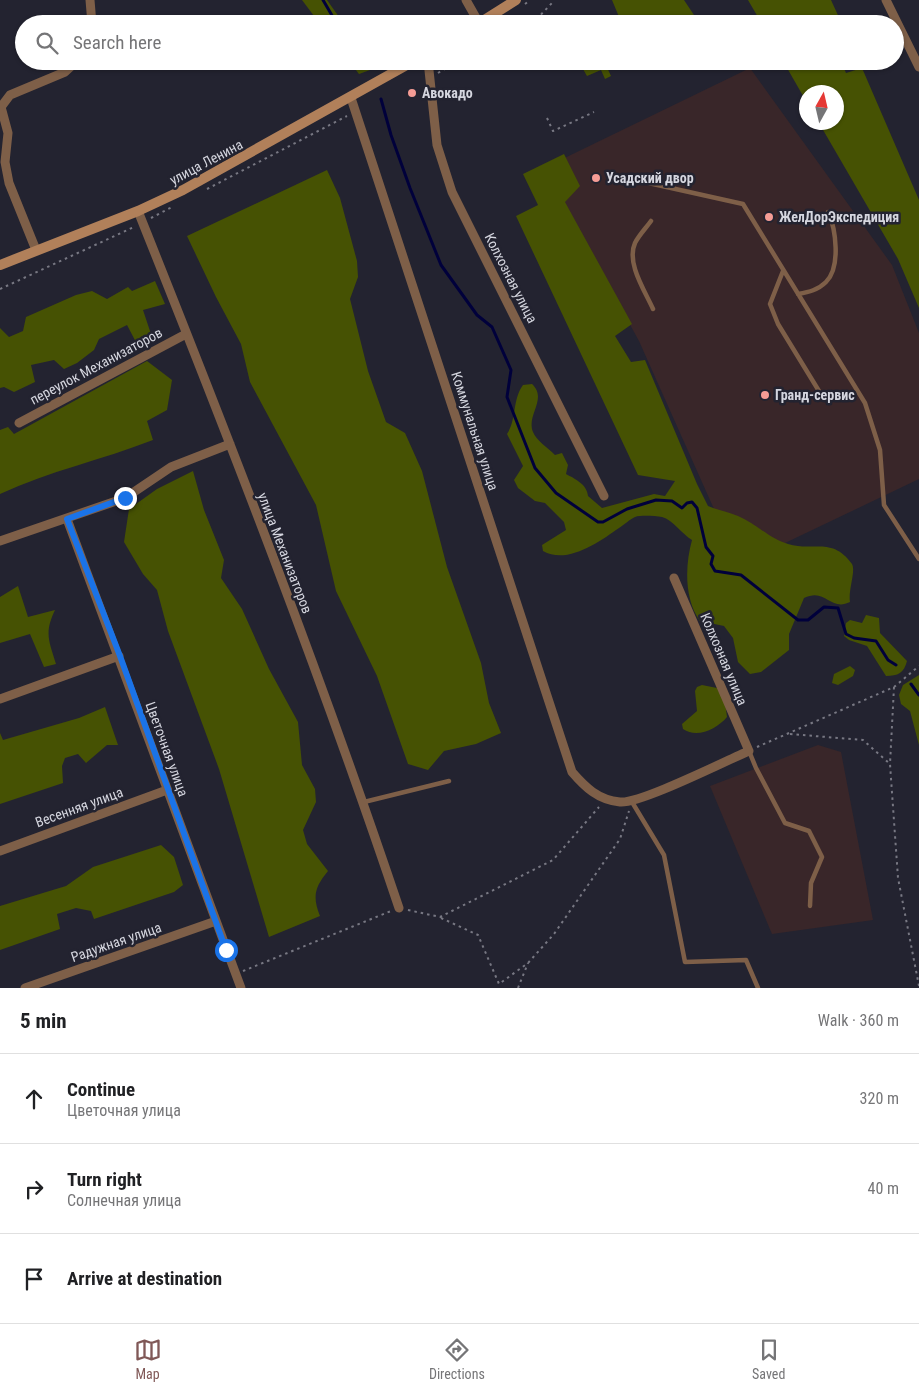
<!DOCTYPE html>
<html lang="en">
<head>
<meta charset="utf-8">
<style>
  :root { --surface:#fff; --page:#f6f6f6; --text:#202124; --muted:#757577; --line:#e0e0e0; --accent:#805857 }
  body { margin:0; font-family:"Roboto Condensed",sans-serif; background:var(--page); color:var(--text) }
  .compass { position:absolute; left:799px; top:85px; width:45px; height:45px; border-radius:50%; background:var(--surface); box-shadow:0 1px 4px #0004; rotate:8deg }
  .stop { position:absolute; width:15px; height:15px; margin:-11px; border:4px solid #1a73e8; border-radius:50%; background:#fff }
  .stop.end { background:#1a73e8; border-color:#fff; box-shadow:0 1px 5px #0008 }
  .list { margin:0; padding:0; list-style:none }
  h2 { display:flex; justify-content:space-between; align-items:center; height:65px; margin:0; padding:0 20px; font-size:21px }
  h2 small { font-size:16px; font-weight:400; color:var(--muted) }
  .list li { display:grid; grid-template-columns:32px 1fr auto; gap:15px; align-items:center; box-sizing:border-box; height:90px; padding:0 20px; border-top:1px solid var(--line) }
  .list b { display:block; font-size:19px; white-space:nowrap }
  .list p { margin:0; font-size:16px; white-space:nowrap; color:var(--muted) }
  .list em { font-size:16px; font-style:normal; color:var(--muted) }
  .icon { flex:none; width:28px; height:28px; fill:none; stroke:currentColor; stroke-width:2; stroke-linecap:round; stroke-linejoin:round }
  .map { position:relative; flex:none; width:919px; height:988px; overflow:hidden }
  .search { position:absolute; background:var(--surface); box-shadow:0 1px 4px #0004; left:15px; right:15px; top:15px; height:55px; display:flex; align-items:center; gap:12px; box-sizing:border-box; padding:0 18px; border-radius:28px; color:var(--muted); font-size:19px }
  .sheet { height:335px; background:var(--surface) }
  nav { display:flex; justify-content:space-around; align-items:center; box-sizing:border-box; height:70px; border-top:1px solid var(--line); background:var(--surface); font-size:14px; color:var(--muted) }
  nav a { display:grid; justify-items:center; gap:2px }
  nav .on { color:var(--accent) }
  .map>svg:first-child { display:block }
  .industrial { fill:#392629 }
  .green { fill:#465203 }
  .lines { fill:none; stroke-linecap:round; stroke-linejoin:round }
  .stream { stroke:#00003b; stroke-width:3 }
  .path { stroke:#787883; stroke-width:2; stroke-dasharray:2.5 4; stroke-linecap:butt }
  .lane { stroke:#7e5f48; stroke-width:4.5 }
  .street { stroke:#7e5f48; stroke-width:9 }
  .secondary { stroke:#b1805a; stroke-width:10 }
  .route { stroke:#1a73e8; stroke-width:6 }
  .poi-dot { fill:#f59c95; stroke:#232330; stroke-width:2 }
  .labels { text-anchor:middle; dominant-baseline:central; stroke-width:5; stroke-linejoin:round; paint-order:stroke }
  .poi-label { font-size:14px; font-weight:bold; fill:#d5d6df; stroke:#232330; text-anchor:start }
  .street-label { font-size:14px; fill:#d5d6df; stroke:#232330 }
</style>
</head>
<body>
<div class="map">
<svg width="919" height="988" viewBox="0 0 919 988">
  <rect width="100%" height="100%" fill="#232330"/>
  <path class="industrial" d="M750,68l142,197 27,68v146l-180,86 -100,-224 -95,-173z
    M818,745l23,7 32,168 -101,14 -62,-148z"/>
  <path class="green" d="M302,0h25l17,24h-24z
    M612,0h72l10,15 -23,9h-49z
    M748,0h83l11,24h-80z
    M349,61h24l-3,9 -11,4z
    M600,61h4l7,15 -6,3 -4,-9 -14,6 -4,-7z
    M783,61h58l5,12 16,-5 57,132v108l-21,-49 -79,-136 17,-1v-30h-30v9z
    M564,154l16,32 -15,16 67,122 -17,12 16,26 14,-2 52,124 11,22c10,4 20,6 30,10 17,7 32,23 50,28 25,8 44,-8 64,20 4,7 -4,26 -2,38 -20,10 -24,-15 -46,-4l-15,36v16l-28,22 -11,2 -12,-12 -5,-24 -9,-12 -24,-5c-16,-22 -15,-56 -8,-81 -10,-6 -19,-20 -30,-23 -7,-1 -21,-2 -27,0 -5,2 -11,8 -16,11 -20,14 -52,37 -76,23l-1,-6 24,-15 -2,-8 -19,-19 -10,-2 -17,-13 -4,-8 9,-14 -16,-32c10,-15 5,-34 16,-49l9,-1c16,15 -6,31 1,48 3,8 15,16 22,23l7,-2 6,12 -2,9c9,5 21,10 22,22l14,12 52,-14 11,2 10,-15 -37,-6 -122,-259 22,-11 -15,-31z
    M327,170l13,28 17,63 1,16 -8,22 18,72 18,51 19,11 17,38 25,96 34,96 8,40 12,30 -25,11 -32,7 -16,19 -20,-6 -31,-88 -41,-85 -20,-86 -66,-123 -9,-38 -25,-47 -29,-61z
    M155,281l10,23 -22,6 9,27 -14,9 -11,-21 -28,14 -5,11 -17,13 -13,6 -10,-9 -23,5 4,17 -21,10 -10,-5 -4,1v-60l9,9 14,-6 3,-14 50,-22 16,-4 15,8 21,-12 4,4z
    M147,361l25,19 -5,30 -20,11 6,19c-51,20 -104,31 -153,54v-64l8,-3 6,7z
    M193,471l11,39 20,50 -3,18 21,31 27,60 29,53 4,43 13,24 1,13 -13,28 4,14 21,27c-13,16 -16,25 -8,45l-51,21 -50,-168 -51,-138 -11,-41 -14,-16 -19,-32 5,-33 28,-20z
    M18,586l10,31 27,-7c-11,23 -6,31 1,54l-12,3 -14,-33 -30,9v-46z
    M866,615l13,3 1,15 27,28c-3,12 -9,15 -21,15l-19,-30 -18,-6 -5,-4 2,-13 4,-3 12,3z
    M850,666l5,4 -2,6 -15,9 -6,-2 2,-9z
    M919,675v70l-9,-34 -9,-7 -2,-9 4,-10z
    M702,685l15,3 8,14 2,15c-10,12 -30,22 -44,12l-1,-5 15,-13 -2,-20 2,-4z
    M105,707l13,38h-11l-21,18 -8,-9 -13,4 -3,8 1,17 -63,21v-71l3,7 76,-22z
    M161,845l13,12 9,28 -9,7 -80,27 -3,-8 -15,-3 -19,6 3,15 -60,21v-44l66,-20 27,-19z"/>
  <g class="lines">
    <path class="stream" d="M323,0l14,24
      M359,61l3,6
      M381,99l10,36 19,53 31,77 36,50 15,12 19,43 -4,27 28,71 21,25 42,29h5l24,-13 29,-9 16,1 10,7 5,-5 5,-1 5,6 9,39 7,9 -2,8 4,7 26,4 57,45h10l16,-13 14,1 8,26 8,4 22,3 12,19 8,5
      M911,684l8,11"/>
    <path class="path" d="M525,4l5,-4
      M532,24l20,-21
      M438,73l20,-12
      M547,118l6,13 41,-19
      M207,189l140,-73
      M151,218l23,-12
      M0,289l134,-62
      M894,687l-4,77 8,114 21,108
      M790,734l73,6 27,24
      M757,747l137,-60 25,-21
      M408,910l32,7 113,-57 46,-53
      M441,918l37,17 21,49 29,-21 26,-29 66,-95 9,-28
      M243,971l148,-60
      M518,988l10,-25"/>
    <path class="lane" d="M626,178l117,26 122,199 15,47 4,55 35,54
      M651,221c-5,7 -12,14 -16,22 -9,20 10,48 18,66
      M783,271l-13,33 8,20 44,72
      M798,294c11,-2 20,-4 28,-12 15,-15 10,-53 2,-70
      M749,751l7,17 29,55 24,8 13,26 -11,26 -1,23
      M364,802l85,-21
      M632,802l32,53 21,107 61,-2 12,28"/>
    <path class="street" d="M90,0l2,24
      M466,0l13,23
      M886,0l33,67
      M428,61l9,84 15,47 152,304
      M351,98l221,674c13,15 26,28 48,30 20,2 105,-41 129,-51l-75,-173
      M138,211c92,230 182,462 261,697
      M36,250l-27,-67 -4,-21 3,-29 -7,-26 9,-12 55,-23 12,-11
      M19,423l167,-89
      M67,519l174,469
      M0,541l125,-43 46,-31 59,-23
      M0,699l119,-43
      M0,851l167,-61
      M25,988l191,-67"/>
    <path class="secondary" d="M478,24l38,-24
      M0,265l138,-54 45,-21 231,-129"/>
  </g>
  <g class="lines">
    <path class="route" d="M125,498l-58,21 53,137 106,294"/>
  </g>
  <g class="poi-dot">
    <circle cx="412" cy="93" r="5"/>
    <circle cx="596" cy="178" r="5"/>
    <circle cx="769" cy="217" r="5"/>
    <circle cx="765" cy="395" r="5"/>
  </g>
  <g class="labels">
    <g class="poi-label">
      <text x="422" y="93">Авокадо</text>
      <text x="606" y="178">Усадский двор</text>
      <text x="779" y="217">ЖелДорЭкспедиция</text>
      <text x="775" y="395">Гранд-сервис</text>
    </g>
    <g class="street-label">
      <text transform="translate(206 162) rotate(-28)">улица Ленина</text>
      <text transform="translate(511 278) rotate(63)">Колхозная улица</text>
      <text transform="translate(96 366) rotate(-28)">переулок Механизаторов</text>
      <text transform="translate(475 431) rotate(72)">Коммунальная улица</text>
      <text transform="translate(285 553) rotate(69)">улица Механизаторов</text>
      <text transform="translate(724 659) rotate(67)">Колхозная улица</text>
      <text transform="translate(167 749) rotate(70)">Цветочная улица</text>
      <text transform="translate(79 807) rotate(-20)">Весенняя улица</text>
      <text transform="translate(116 942) rotate(-19)">Радужная улица</text>
    </g>
  </g>
</svg>
<svg class="compass" viewBox="-18 -18 36 36"><path d="M0-13l5 13h-10z" fill="#e53935"/><path d="M0 13l5-13h-10z" fill="#757577"/></svg>
<div class="stop" style="left:226px;top:950px"></div>
<div class="stop end" style="left:125px;top:498px"></div>
<div class="search"><svg class="icon" aria-label="search" viewBox="0 0 24 24"><circle cx="10" cy="10" r="6"/><path d="M15 15l6 6"/></svg>Search here</div>
</div>
<section class="sheet">
<h2>5 min<small>Walk · 360 m</small></h2>
<ul class="list">
<li><svg class="icon" aria-label="ahead" viewBox="0 0 24 24"><path d="M12 20V5M6 11l6-6 6 6"/></svg><div><b>Continue</b><p>Цветочная улица</p></div><em>320 m</em></li>
<li><svg class="icon" aria-label="right" viewBox="0 0 24 24"><path d="M7 20v-9h11M14 6l5 5-5 5"/></svg><div><b>Turn right</b><p>Солнечная улица</p></div><em>40 m</em></li>
<li><svg class="icon" aria-label="arrive" viewBox="0 0 24 24"><path d="M6 21V4h12l-3 4 3 4H6"/></svg><div><b>Arrive at destination</b></div></li>
</ul>
</section>
<nav>
<a class="on"><svg class="icon" aria-label="map" viewBox="0 0 24 24"><path d="M3 6l6-2 6 2 6-2v14l-6 2-6-2-6 2zM9 4v14M15 6v14"/></svg>Map</a>
<a><svg class="icon" aria-label="directions" viewBox="0 0 24 24"><path d="M12 3l9 9-9 9-9-9zM9 14v-3h6M13 9l2 2-2 2"/></svg>Directions</a>
<a><svg class="icon" aria-label="saved" viewBox="0 0 24 24"><path d="M7 4h10v16l-5-4-5 4z"/></svg>Saved</a>
</nav>
</body>
</html>
